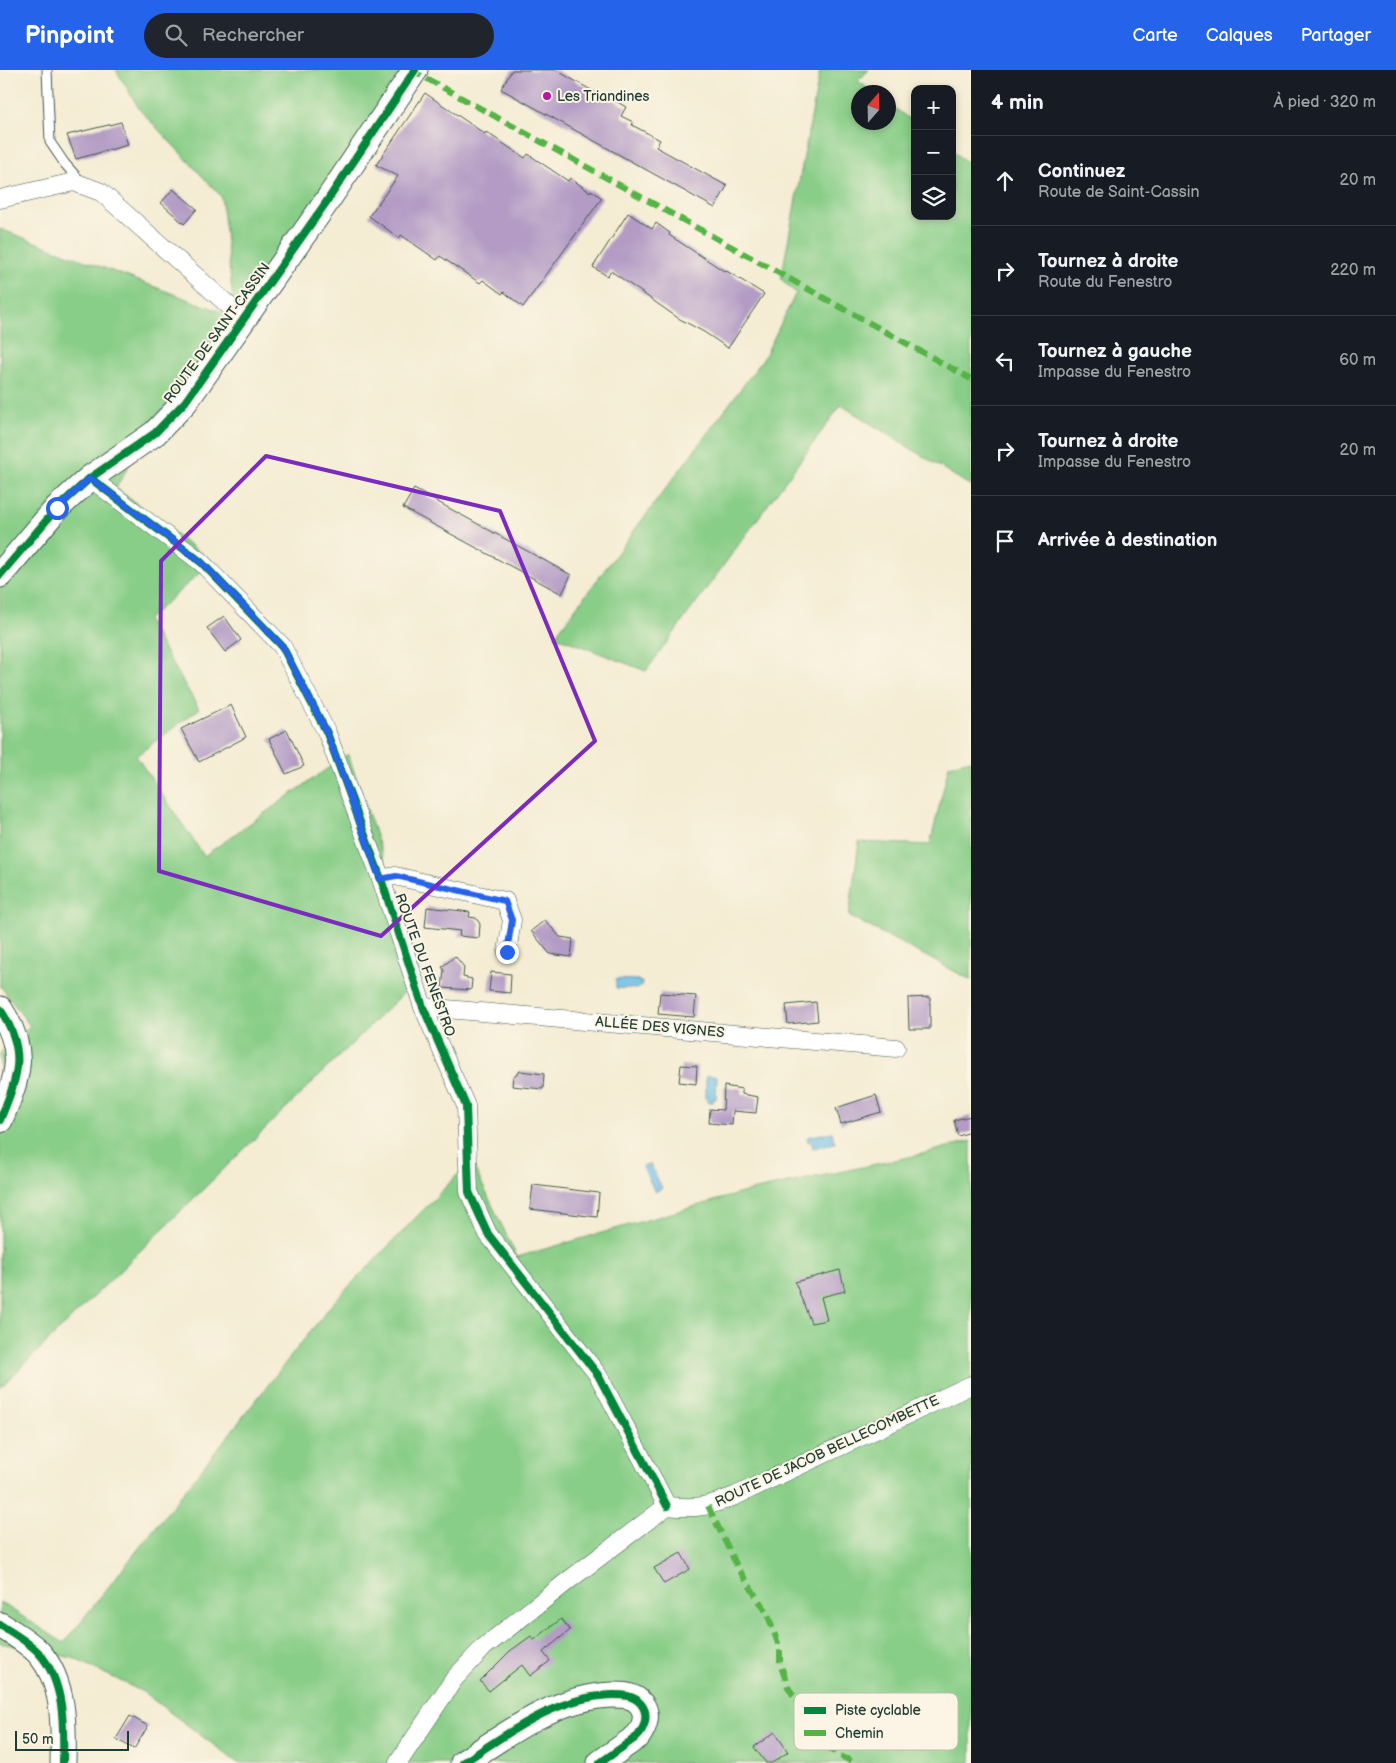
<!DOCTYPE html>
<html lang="fr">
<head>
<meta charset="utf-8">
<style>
  :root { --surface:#171b24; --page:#20242c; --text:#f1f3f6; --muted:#9ea1a6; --line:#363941; --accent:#2563eb }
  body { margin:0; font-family:"Balsamiq Sans",sans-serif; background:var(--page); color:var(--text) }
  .controls { position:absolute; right:15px; top:15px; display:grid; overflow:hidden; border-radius:10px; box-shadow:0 2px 8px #0003 }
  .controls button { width:45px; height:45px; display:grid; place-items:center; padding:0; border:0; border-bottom:1px solid var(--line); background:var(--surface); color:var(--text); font:25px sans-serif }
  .compass { position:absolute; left:851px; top:15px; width:45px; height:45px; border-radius:50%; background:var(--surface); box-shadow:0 2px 8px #0003; rotate:20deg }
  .scale { position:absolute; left:15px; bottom:12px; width:114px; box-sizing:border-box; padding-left:5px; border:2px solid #1f3d34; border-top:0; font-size:14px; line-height:18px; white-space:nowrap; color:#1f3d34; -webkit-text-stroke:4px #fcf5e5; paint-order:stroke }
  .stop { position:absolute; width:15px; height:15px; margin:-11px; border:4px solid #2563eb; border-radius:50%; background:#fff }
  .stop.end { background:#2563eb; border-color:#fff; box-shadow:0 1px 5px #0008 }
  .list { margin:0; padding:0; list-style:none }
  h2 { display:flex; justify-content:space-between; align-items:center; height:65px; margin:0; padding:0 20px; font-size:21px }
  h2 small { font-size:16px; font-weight:400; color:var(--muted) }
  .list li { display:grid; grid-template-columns:32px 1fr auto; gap:15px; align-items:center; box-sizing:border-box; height:90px; padding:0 20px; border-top:1px solid var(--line) }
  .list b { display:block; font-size:19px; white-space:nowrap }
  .list p { margin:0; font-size:16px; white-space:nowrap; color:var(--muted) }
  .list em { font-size:16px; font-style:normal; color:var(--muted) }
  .icon { flex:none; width:28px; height:28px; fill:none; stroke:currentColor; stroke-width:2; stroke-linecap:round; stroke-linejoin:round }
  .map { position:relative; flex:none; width:971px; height:1693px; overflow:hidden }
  header { display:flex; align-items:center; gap:30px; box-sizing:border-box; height:70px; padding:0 25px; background:var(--accent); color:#fff }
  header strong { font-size:24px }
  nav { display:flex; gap:28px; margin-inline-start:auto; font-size:18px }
  .search { width:350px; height:45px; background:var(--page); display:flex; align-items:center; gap:12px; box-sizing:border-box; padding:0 18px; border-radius:28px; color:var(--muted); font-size:19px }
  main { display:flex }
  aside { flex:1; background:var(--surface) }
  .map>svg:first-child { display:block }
  .green { fill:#89ce88; stroke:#54865e }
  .water { fill:#6ebee9; stroke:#467e8e }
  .building { fill:#b39bc5 }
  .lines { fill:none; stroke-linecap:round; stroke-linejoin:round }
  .lane-casing { stroke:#3f574c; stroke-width:11 }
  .street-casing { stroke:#3f574c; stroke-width:19 }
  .secondary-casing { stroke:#3f574c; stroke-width:27 }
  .lane { stroke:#fff; stroke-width:9 }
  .street { stroke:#fff; stroke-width:18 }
  .secondary { stroke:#fff; stroke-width:25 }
  .quiet { stroke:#55b346; stroke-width:6; stroke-dasharray:12 6; stroke-linecap:butt }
  .cycleway-casing { stroke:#fcf5e5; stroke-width:11 }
  .cycleway { stroke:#00873e; stroke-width:8 }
  .route { stroke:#2563eb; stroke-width:6 }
  .marked { fill:none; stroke:#7b2cbf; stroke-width:4; stroke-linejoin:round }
  .poi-dot { fill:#b5179e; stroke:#fcf5e5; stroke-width:2 }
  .labels { text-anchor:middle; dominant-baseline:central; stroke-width:4; stroke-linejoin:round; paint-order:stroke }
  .poi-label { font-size:14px; fill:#1f3d34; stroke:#fcf5e5; text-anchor:start }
  .street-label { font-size:14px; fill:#1f3d34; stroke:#fcf5e5 }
  .key { fill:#fcf5e5; stroke:#babeb0; stroke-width:1 }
  .key-label { font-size:14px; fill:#1f3d34 }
</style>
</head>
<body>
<header>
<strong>Pinpoint</strong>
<div class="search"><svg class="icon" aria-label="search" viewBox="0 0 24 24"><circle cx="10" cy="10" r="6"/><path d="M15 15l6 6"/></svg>Rechercher</div>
<nav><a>Carte</a><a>Calques</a><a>Partager</a></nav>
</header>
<main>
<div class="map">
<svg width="971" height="1693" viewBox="0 0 971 1693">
  <rect width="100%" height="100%" fill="#fcf5e5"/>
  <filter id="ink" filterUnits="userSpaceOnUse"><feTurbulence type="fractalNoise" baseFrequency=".02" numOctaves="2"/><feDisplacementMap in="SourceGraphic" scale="10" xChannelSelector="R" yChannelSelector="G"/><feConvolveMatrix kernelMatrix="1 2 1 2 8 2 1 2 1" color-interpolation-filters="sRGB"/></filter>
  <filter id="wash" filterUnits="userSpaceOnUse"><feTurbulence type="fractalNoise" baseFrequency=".0096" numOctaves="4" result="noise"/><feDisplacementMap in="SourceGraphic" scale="20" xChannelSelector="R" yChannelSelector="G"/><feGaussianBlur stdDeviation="1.12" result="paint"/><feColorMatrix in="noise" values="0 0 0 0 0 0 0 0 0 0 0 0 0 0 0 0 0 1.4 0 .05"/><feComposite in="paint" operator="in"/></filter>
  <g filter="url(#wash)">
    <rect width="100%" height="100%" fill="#f4ecd3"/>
    <path class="green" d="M116,0h299l-180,247 -78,100 -41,71 96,74 -65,58 52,89 -63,47 68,100 144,-102 39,114 33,109 -420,411v-335l30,-27 -30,-41v-756l235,88 -14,-121 -81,-86z
      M820,0h49l-11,11 15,11h-15v30h30l1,-18 26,19v93h37v-65l19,14v321l-130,-81 -195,266 -91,-35 209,-278 32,-65 -15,-14z
      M971,690v220l-122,-64 10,-74 71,3 19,-80z
      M971,1071v622h-733l-95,-71 -70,-34 -73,-15v-41l64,41 269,-340 138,-142 46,96 225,-64 176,-38z"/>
    <path class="water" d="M616,909l23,1v2h3l-1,5h-2l-1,2 -22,-1z
      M706,1006h11l-1,23h-3v3h-5v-3h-2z
      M832,1062l3,11 -22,5 -2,-7 -3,1 -1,-5z
      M650,1094l12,24 -7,4 -12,-25z"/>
    <g id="blocks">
      <path class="building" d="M512,0h44l49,28 2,-2 19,11 -5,9 12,6 -1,3 28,15 -4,7 71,39 -12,22 -214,-119z
        M425,23l60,41 1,-2 39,26 3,-4 40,27 2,-3 20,14 1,-2 11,8 -79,109 -19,-15 -2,2 -19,-14 -3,3 -40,-27 -3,4 -36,-25 -2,3 -30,-22 29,-40 -22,-11z
        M121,52l7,23 -52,14 -9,-24z
        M173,119l24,20 -13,15 -23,-21z
        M628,143l24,16 4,-6 14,10 -1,2 55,36 1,-1 39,24 -36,54 -24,-16 -26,-14 -67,-47 -4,5 -14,-9z
        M414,419l157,86 -9,19 -159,-86z
        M224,546l17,24 -16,12 -18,-24z
        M231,635l15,32 -47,25 -18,-33z
        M287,660l17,36 -18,8 -17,-35z
        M427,837l43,5 -1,5 7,1 4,6 -1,14 -20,-2 1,-5 -35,-4z
        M545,850l15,17 13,2 -2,18 -21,-3 -19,-23z
        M455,886l9,11 -1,10 9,2 -1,11 -29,-2 2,-18 -2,-3z
        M491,902l20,2 -1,19 -21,-2z
        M660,923l36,3 -2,21 -36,-3z
        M930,927v32h-21l-1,-31z
        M816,932l2,19 -30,3 -2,-19z
        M681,995l16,1 -1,18 -17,-2z
        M520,1001l24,3 -1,15 -31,-3 1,-9z
        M724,1016l18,3v5l16,3 -2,16 -23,-2 -1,14 -23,-2 1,-14 13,1z
        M876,1025l5,17 -40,12 -5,-16z
        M971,1046v16l-13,4 -4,-16z
        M533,1115l66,8 -2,24 -67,-8z
        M840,1200l5,21 -24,6 6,23 -16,3 -16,-41z
        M681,1483l9,16 -26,15 -10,-16z
        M561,1549l9,11 -27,22 7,9 -20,15 -8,-11 -33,26 -9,-10 30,-30 21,-15 3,4z
        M130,1646l18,10 -14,23 -18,-10z
        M775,1662l13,20 -16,11h-6l-12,-16z"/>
    </g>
  </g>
  <g filter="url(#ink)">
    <use href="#blocks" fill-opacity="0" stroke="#3f574c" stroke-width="1"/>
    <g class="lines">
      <defs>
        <path id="lane" d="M47,0l3,72 15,22 16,18"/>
        <path id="street" d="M0,129l74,-17 27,10 143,127
          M90,408l111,84 81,84 45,87 54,146 42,128 43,99 3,86 19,42 110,141 69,131
          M381,809l14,-3 110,25 7,19 -5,32
          M423,937l473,41
          M398,1693l56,-84 30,-32 85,-67 98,-74c31,3 39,1 68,-10l236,-111"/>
        <path id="secondary" d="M0,505l57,-67 33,-30 65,-45 30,-31 140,-198 90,-134
          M0,939c28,43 18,67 0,111
          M0,1555c13,8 27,16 38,27 27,29 26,74 25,111
          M463,1693c45,-30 94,-67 150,-68 10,0 21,0 28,9 8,10 4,22 -3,32l-38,27"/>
      </defs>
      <use href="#lane" class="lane-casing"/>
      <use href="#street" class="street-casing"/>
      <use href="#secondary" class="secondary-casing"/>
      <use href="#lane" class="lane"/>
      <use href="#street" class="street"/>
      <use href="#secondary" class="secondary"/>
      <path class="quiet" d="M411,0l560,309
        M708,1436l30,62 29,45 13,36v14l8,24 36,57 16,12 16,7"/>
      <defs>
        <path id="cycleway" d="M90,408l111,84 81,84 45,87 54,146 42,128 43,99 3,86 19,42 110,141 69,131
          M0,505l57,-67 33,-30 65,-45 30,-31 140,-198 90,-134
          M0,939c28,43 18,67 0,111
          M0,1555c13,8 27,16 38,27 27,29 26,74 25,111
          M463,1693c45,-30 94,-67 150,-68 10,0 21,0 28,9 8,10 4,22 -3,32l-38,27"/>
      </defs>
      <use href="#cycleway" class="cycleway-casing"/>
      <use href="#cycleway" class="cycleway"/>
    </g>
  </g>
  <g class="lines" filter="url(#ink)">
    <path class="route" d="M57,438l33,-30 111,84 81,84 45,87 53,146 16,-3 109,25 7,19 -5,32"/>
  </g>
  <path class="marked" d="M266,386l234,55 95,230 -214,195 -222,-65 2,-310z"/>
  <circle class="poi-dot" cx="547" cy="26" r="5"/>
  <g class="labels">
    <g class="poi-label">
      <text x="557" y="26">Les Triandines</text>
    </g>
    <g class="street-label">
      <text transform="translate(217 263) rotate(-54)">ROUTE DE SAINT-CASSIN</text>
      <text transform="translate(425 895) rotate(70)">ROUTE DU FENESTRO</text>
      <text transform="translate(660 957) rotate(5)">ALLÉE DES VIGNES</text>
      <text transform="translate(827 1381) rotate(-25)">ROUTE DE JACOB BELLECOMBETTE</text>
    </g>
  </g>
  <rect x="794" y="1623" width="164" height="57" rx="8" class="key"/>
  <rect x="804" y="1637" width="22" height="7" fill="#00873e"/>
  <rect x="804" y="1660" width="22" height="6" fill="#55b346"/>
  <g class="key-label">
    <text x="835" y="1645">Piste cyclable</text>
    <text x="835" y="1668">Chemin</text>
  </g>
</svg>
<div class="controls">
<button>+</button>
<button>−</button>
<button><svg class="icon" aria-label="layers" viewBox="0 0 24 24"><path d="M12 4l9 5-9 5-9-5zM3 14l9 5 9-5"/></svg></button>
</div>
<svg class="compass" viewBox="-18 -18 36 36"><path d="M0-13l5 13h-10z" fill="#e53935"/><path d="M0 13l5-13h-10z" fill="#9ea1a6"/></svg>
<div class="scale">50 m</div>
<div class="stop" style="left:57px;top:438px"></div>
<div class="stop end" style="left:507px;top:882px"></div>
</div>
<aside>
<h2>4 min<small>À pied · 320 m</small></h2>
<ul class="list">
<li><svg class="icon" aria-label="ahead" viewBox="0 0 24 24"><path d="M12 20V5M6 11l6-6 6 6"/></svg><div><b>Continuez</b><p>Route de Saint-Cassin</p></div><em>20 m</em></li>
<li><svg class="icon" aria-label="right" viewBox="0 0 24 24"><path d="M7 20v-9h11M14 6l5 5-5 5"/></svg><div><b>Tournez à droite</b><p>Route du Fenestro</p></div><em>220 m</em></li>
<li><svg class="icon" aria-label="left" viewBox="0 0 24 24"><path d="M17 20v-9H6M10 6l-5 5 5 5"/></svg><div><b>Tournez à gauche</b><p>Impasse du Fenestro</p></div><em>60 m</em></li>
<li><svg class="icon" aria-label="right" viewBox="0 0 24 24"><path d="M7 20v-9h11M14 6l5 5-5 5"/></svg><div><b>Tournez à droite</b><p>Impasse du Fenestro</p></div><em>20 m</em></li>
<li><svg class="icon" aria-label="arrive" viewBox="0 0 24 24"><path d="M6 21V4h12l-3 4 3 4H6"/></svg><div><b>Arrivée à destination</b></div></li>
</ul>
</aside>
</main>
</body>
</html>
